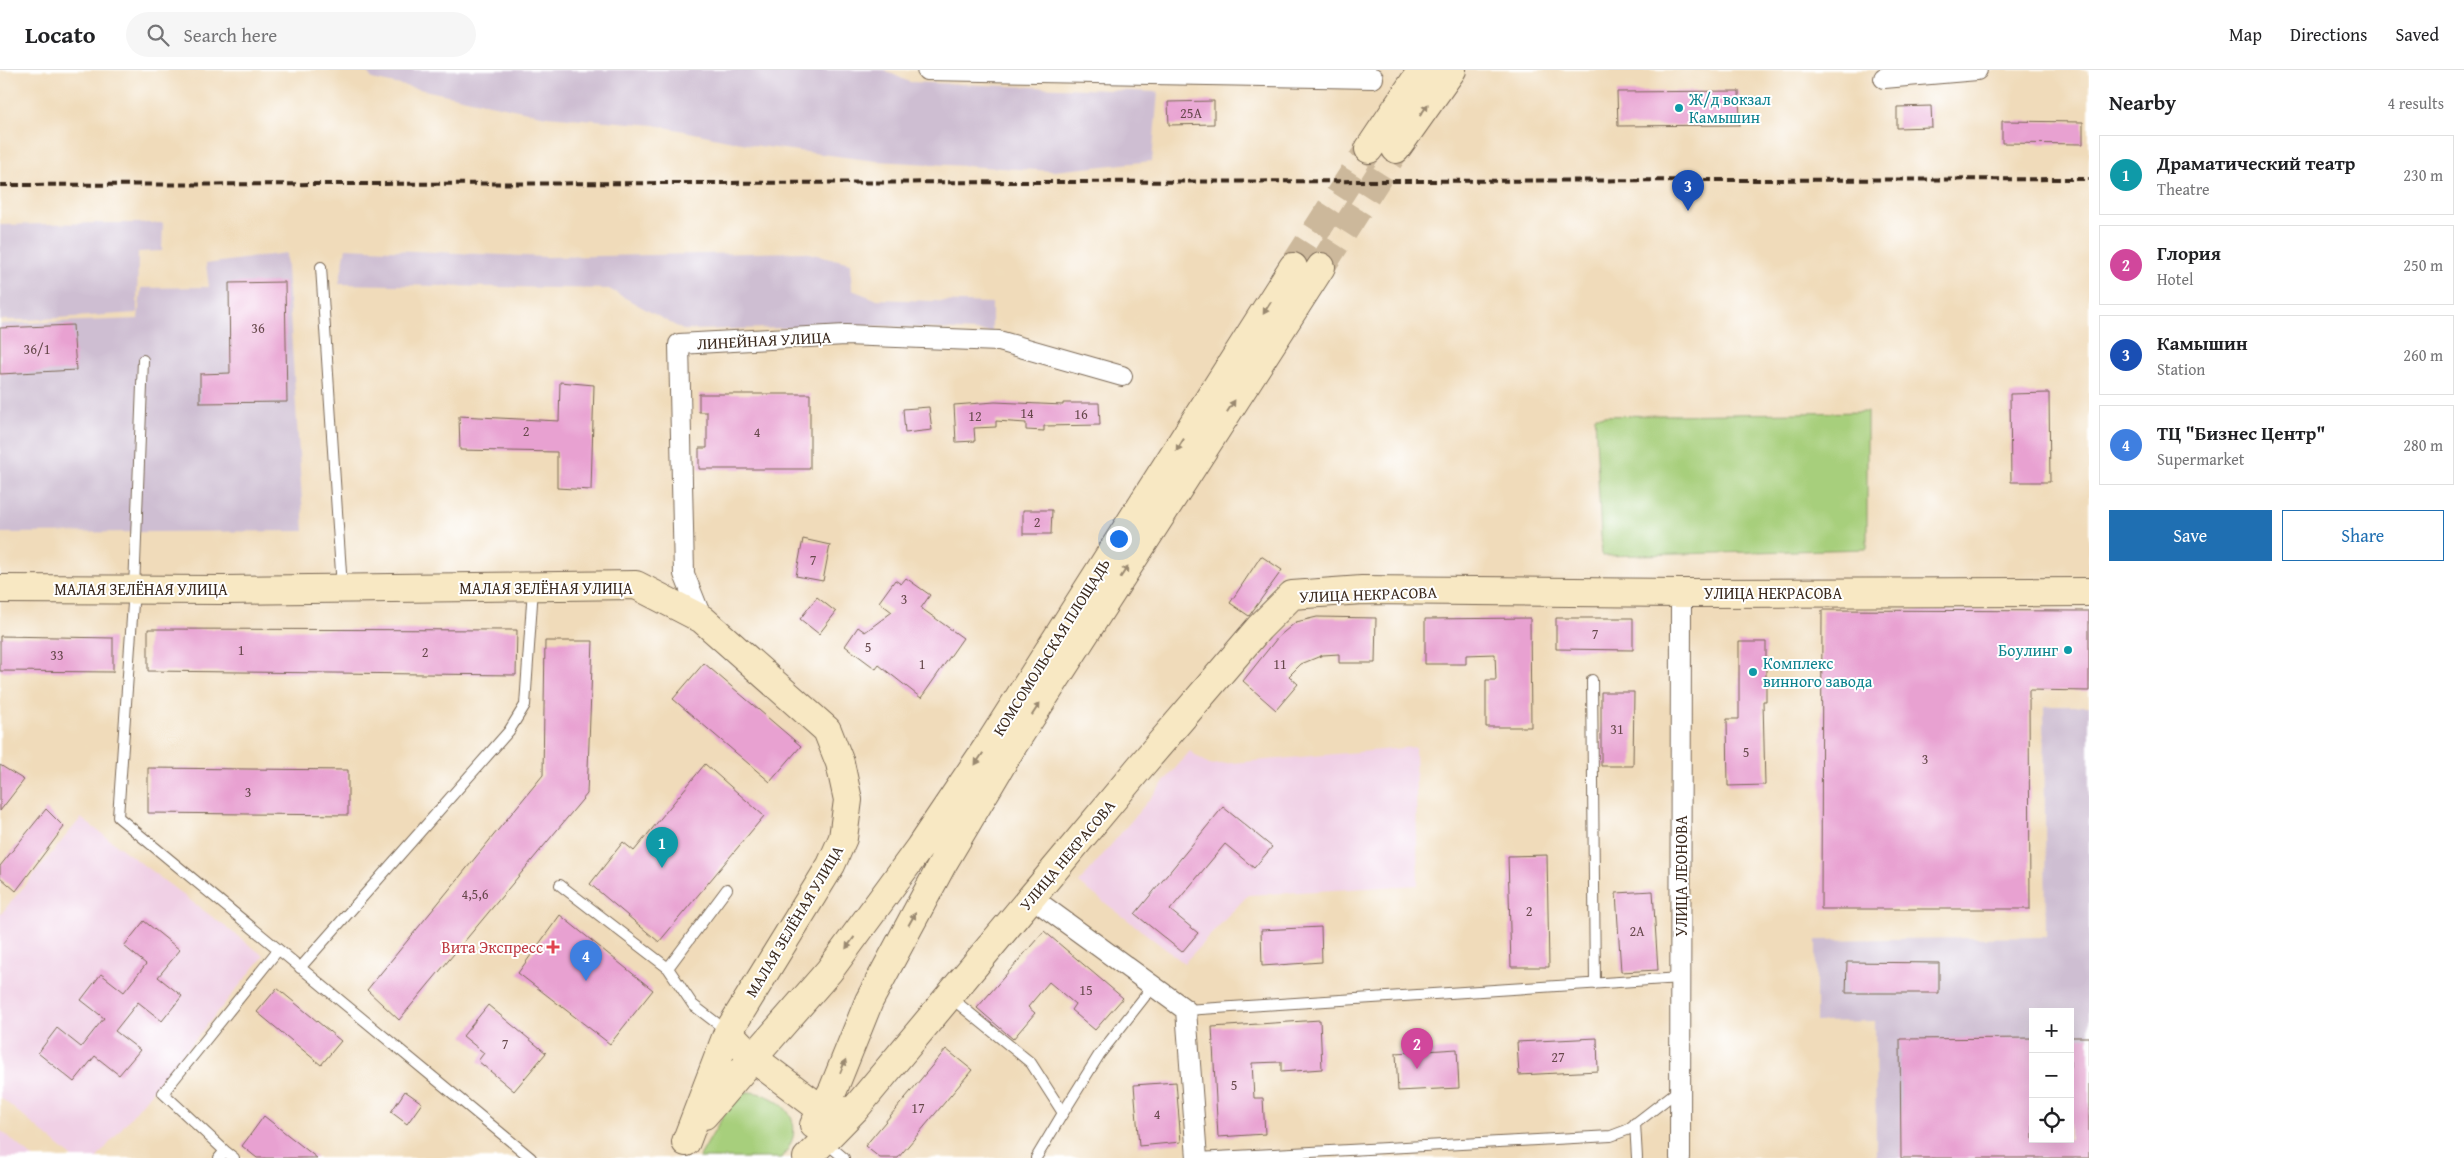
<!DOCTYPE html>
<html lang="en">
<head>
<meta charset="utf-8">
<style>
  :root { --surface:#fff; --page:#f6f6f6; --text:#202124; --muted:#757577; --line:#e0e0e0; --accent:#1f6fb2 }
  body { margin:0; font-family:"Gentium Book Plus",serif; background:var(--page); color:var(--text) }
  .controls { position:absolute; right:15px; bottom:15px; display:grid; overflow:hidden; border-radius:0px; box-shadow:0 5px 20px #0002 }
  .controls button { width:45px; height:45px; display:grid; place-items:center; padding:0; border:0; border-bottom:1px solid var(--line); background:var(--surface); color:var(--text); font:25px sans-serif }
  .you { position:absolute; left:1118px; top:468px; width:18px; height:18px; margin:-12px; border:4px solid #fff; border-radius:50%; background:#1a73e8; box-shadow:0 0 0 8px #1a73e833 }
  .badge { display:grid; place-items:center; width:32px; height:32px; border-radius:50%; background:var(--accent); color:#fff; font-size:16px; font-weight:700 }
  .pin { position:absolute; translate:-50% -41px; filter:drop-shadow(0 1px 2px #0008) }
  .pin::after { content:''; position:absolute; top:26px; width:18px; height:15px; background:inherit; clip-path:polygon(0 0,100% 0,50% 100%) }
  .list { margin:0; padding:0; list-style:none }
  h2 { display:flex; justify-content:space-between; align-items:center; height:65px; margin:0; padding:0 20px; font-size:21px }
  h2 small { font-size:16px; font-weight:400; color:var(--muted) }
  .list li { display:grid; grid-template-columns:32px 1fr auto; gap:15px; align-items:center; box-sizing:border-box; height:80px; margin:0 10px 10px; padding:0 10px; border:1px solid var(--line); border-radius:0px }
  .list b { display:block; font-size:19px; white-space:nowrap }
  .list p { margin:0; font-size:16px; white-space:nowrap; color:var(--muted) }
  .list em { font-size:16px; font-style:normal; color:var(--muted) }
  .actions { display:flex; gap:10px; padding:15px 20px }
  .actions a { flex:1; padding:11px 0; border:1px solid var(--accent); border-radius:0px; text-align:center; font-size:18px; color:var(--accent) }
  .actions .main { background:var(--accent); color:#fff }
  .icon { flex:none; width:28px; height:28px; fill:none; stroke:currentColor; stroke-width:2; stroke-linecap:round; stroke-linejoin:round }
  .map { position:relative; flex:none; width:2089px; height:1088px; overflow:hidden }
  header { display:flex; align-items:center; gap:30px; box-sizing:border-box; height:70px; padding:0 25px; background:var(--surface); border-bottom:1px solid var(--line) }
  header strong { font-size:24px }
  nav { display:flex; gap:28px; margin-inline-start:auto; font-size:18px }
  .search { width:350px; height:45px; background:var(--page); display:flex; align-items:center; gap:12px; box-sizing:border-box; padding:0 18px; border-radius:28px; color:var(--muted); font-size:19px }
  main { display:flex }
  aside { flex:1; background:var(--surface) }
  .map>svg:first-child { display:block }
  .built { fill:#f0d0e5 }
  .industrial { fill:#cebed2; fill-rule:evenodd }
  .green { fill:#a7cf7b; stroke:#717c4c }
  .building { fill:#e8a1d1 }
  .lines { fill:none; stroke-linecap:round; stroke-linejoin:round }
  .secondary-tunnel { stroke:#ccb89b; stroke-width:28; stroke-dasharray:28 14; stroke-linecap:butt }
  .lane-casing { stroke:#7a6855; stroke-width:12 }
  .street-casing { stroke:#7a6855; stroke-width:22 }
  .secondary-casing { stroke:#7a6855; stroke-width:30 }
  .lane { stroke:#fff; stroke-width:10 }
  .street { stroke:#fff; stroke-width:20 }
  .secondary { stroke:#f8e8c3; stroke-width:28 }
  .rail { stroke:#3b2a1e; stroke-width:4; stroke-dasharray:8 4; stroke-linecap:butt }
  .oneway { fill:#9a8970 }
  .culture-dot { fill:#0f9aa8; stroke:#fff; stroke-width:2 }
  .health-dot { fill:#e0444e; stroke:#fff; stroke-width:2 }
  .labels { text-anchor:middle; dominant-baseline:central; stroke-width:4; stroke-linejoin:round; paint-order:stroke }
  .number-label { font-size:14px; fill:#66484b }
  .culture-label { font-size:16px; fill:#0d838f; stroke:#fff; text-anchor:start }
  .street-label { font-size:16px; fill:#3b2a1e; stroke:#fff }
  .health-label { font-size:16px; fill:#be3a42; stroke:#fff; text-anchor:end }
</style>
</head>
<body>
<header>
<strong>Locato</strong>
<div class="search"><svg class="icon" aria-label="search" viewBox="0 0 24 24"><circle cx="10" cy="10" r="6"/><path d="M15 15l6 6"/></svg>Search here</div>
<nav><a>Map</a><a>Directions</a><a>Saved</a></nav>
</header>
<main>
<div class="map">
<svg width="2089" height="1088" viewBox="0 0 2089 1088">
  <rect width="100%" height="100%" fill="#fff"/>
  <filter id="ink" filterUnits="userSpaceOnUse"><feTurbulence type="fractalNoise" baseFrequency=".02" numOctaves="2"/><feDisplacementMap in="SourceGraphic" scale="10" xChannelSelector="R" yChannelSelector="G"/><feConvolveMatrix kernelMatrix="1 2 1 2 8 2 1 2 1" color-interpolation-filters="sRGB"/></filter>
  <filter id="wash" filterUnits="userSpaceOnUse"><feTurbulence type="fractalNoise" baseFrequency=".0096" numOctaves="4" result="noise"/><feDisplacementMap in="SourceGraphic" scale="20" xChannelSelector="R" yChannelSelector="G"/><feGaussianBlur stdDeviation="1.12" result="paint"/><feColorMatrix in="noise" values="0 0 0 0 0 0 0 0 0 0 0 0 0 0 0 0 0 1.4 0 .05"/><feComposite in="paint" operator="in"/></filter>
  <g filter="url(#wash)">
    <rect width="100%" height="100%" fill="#f0dbba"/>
    <path class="built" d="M1415,677l3,138 -170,10 -64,68 -105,-80 111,-132 19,14z
      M81,748l183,138 -167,202h-24l-73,-61v-182z
      M0,1060l34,28h-34z"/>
    <path class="industrial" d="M366,0h518l25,12 249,10 -6,69 -98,10 -178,-10 -124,-16 -97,-20 -109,-9 -174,-37z
      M97,153h66l-1,28 -24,1 -1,61 -111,7h-26v-95z
      M346,178l201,9 257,-5 47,11 1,27 23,9 117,4v29l-109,-6 -200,4 -74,-41 -270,-5z
      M286,183l18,278 -304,2v-209l138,-5 3,-31 68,-1 -3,-23z
      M2044,636h45v452h-213l-1,-137 -59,1v-82l230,-3zM2033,942h37v127h-37z"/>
    <path class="green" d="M1867,342v137l-265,7 -7,-140z
      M747,1022c23,0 52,18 46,45 -2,8 -7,15 -11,21h-83l34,-59z"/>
    <g id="blocks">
      <path class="building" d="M1739,21l1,34 -122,1 -1,-34z
        M1214,31v23l-45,1 -1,-23z
        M1931,36l1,21 -35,1v-21z
        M2002,51l81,1v22l-81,-1z
        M285,212l2,120 -87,1v-29l30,-1 -1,-90z
        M73,255l3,45 -76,4v-46z
        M560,312l34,3 -3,105 -34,-2v-36l-97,-2 -1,-34 100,5z
        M2049,323l1,89h-39l-1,-88z
        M699,324h111v75h-111v-21h8v-36h-8z
        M995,332l68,3v-2h36l1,22 -56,1v5l-18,-1v-7l-30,-2v6l-22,1 1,13 -19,1 -2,-37z
        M929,337l3,23 -27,3 -2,-24z
        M1023,440h29l-1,24h-28z
        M803,469l27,6 -7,36 -27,-5z
        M1261,486l21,14 -33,46 -19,-13z
        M906,508l24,17 -9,13 42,30 -42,60 -42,-33 -3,4 -31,-23 13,-19 7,5 27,-20 -13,-10 16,-22 6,4z
        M817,527l19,15 -17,22 -19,-15z
        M1822,540l267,1v80l-60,-1 1,219h-209z
        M1317,547l59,1 -1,45h-36v-9l-16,1 -22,9 -12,12 9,8 -22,26 -33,-29 35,-44 18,-15z
        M1530,548l1,109h-45v-47h10l-1,-26 -29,1v9h-41v-45z
        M1556,548h77v32l-77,-1z
        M148,559l369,1 -1,45 -368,-4z
        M0,566l113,2v34l-113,-1z
        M545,571h48l-6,153 -188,226 -32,-30 176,-215z
        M1739,572h27v59h-3l2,84 -37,1 -1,-67h12z
        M704,593l97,83 -31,36 -97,-83z
        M1601,622h33l-1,74h-32z
        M705,694l59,52 -105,126 -69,-58 33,-42 11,9z
        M0,695l24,15 -24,31z
        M148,698l200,2v45l-200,-2z
        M1223,737l49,40 -18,21 -29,-24 -55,66 28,23 -16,19 -47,-38z
        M46,739l18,18 -48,64 -16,-14v-11z
        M1547,785l2,112h-38l-3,-111z
        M1653,821l5,79 -37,2 -5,-79z
        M560,845l93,75 -43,54 -92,-71z
        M144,851l36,29 -22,27 24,19 -20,25 -24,-19 -23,29 25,19 -21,25 -24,-19 -21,26 -36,-29 19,-25 24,19 23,-29 -23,-18 20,-26 23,18 22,-28 -22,-18z
        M1321,857l1,35 -60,4 -1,-36z
        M1044,861l79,67 -28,32 -24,-20 4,-6 -26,-22 -21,25 7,6 -22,26 -36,-31z
        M1847,892l92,1v30h-93z
        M277,918l64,53 -20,24 -64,-53z
        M488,935l58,48 -32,38 -36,-30 6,-8 -21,-17z
        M1320,950l2,49 -41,3v-10l-29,1 2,35h9l2,36 -47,3 -6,-110z
        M2070,967h19v121h-188l-1,-119 133,-1v101h37z
        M1597,968l1,33 -79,4 -2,-33z
        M946,979l26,21 -74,88h-18l-15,-12z
        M1457,979l2,39 -61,3 -2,-38z
        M1176,1012l5,60 -42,4 -5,-61z
        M405,1021l17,12 -15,21 -16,-12z
        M264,1046l53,42h-60l-15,-12z"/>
    </g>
  </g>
  <g filter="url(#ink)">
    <use href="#blocks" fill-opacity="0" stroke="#7a6855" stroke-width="1"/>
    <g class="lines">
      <path class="secondary-tunnel" d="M1293,197l76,-118
        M1321,197l75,-118"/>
      <defs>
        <path id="lane" d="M321,197l21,321
          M143,290l-9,229 -16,228 413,341
          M1592,610l3,304
          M560,815l108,83 25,37 34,26
          M300,898l209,-237 16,-26 8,-117
          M668,898l59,-79
          M950,927l81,66 32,50 36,-58 54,-69
          M1186,940l495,-32
          M1635,1053l2,35
          M824,1071l20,17
          M225,1081l9,7
          M219,1088l6,-7 -62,-58 115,-143
          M1036,1088l27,-45
          M1197,1088l414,-22 16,-6 53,-41"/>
        <path id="street" d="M927,0l446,8
          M1884,8l93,-8
          M702,549l-18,-45 -5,-230 167,-9 153,6 123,35
          M1031,827l155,113 11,148
          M1680,1088l1,-565"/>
        <path id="secondary" d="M1369,79l53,-79
          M1396,79l56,-79
          M0,519l224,1 412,-5 66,34 125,111 13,33 8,37 -5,38 -12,27 -103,167 -42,110
          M728,962l25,26 76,-87 91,-124 70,-104 303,-476
          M855,1039l-15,4 -18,-3 11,-20 36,-89 74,-138 67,-113 311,-483
          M704,1045l49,-57 69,52 -8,15
          M807,1088l48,-49 285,-342 119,-139 33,-33 70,-5 319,3 408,-1"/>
      </defs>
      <use href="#lane" class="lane-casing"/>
      <use href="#street" class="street-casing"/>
      <use href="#secondary" class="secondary-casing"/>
      <use href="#lane" class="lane"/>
      <use href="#street" class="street"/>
      <use href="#secondary" class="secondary"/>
      <path class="rail" d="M0,115l2089,-6"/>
    </g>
    <defs><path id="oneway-solid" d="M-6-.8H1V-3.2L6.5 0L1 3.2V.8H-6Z" transform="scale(1.25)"/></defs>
    <g class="oneway">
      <use href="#oneway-solid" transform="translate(1424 40) rotate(-55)"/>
      <use href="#oneway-solid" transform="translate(1267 238) rotate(122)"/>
      <use href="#oneway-solid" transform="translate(1231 336) rotate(-57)"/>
      <use href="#oneway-solid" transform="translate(1180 375) rotate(122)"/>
      <use href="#oneway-solid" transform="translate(1124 502) rotate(-57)"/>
      <use href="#oneway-solid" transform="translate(1036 639) rotate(-57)"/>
      <use href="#oneway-solid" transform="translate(979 689) rotate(124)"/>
      <use href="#oneway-solid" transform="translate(912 849) rotate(-61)"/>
      <use href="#oneway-solid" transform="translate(850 873) rotate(126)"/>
      <use href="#oneway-solid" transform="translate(843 996) rotate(-68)"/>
    </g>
  </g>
  <g class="culture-dot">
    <circle cx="1679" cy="38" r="5"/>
    <circle cx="2068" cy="580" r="5"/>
    <circle cx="1753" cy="602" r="5"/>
  </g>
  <path class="health-dot" d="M550.5 869.5h5v5h5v5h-5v5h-5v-5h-5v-5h5z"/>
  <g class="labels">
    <g class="number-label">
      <text x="1191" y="43">25А</text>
      <text x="258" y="258">36</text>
      <text x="37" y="279">36/1</text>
      <text x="1027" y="343">14</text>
      <text x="1081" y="344">16</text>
      <text x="975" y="346">12</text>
      <text x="526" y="361">2</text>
      <text x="757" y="362">4</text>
      <text x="1037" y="452">2</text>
      <text x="813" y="490">7</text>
      <text x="904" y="529">3</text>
      <text x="1595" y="564">7</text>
      <text x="868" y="577">5</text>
      <text x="241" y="580">1</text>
      <text x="425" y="582">2</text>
      <text x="57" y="585">33</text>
      <text x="922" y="594">1</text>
      <text x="1280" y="594">11</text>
      <text x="1617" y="659">31</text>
      <text x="1746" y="682">5</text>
      <text x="1925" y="689">3</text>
      <text x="248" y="722">3</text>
      <text x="475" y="824">4,5,6</text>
      <text x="1529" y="841">2</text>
      <text x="1637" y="861">2А</text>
      <text x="1086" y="920">15</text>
      <text x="505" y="974">7</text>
      <text x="1558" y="987">27</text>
      <text x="1234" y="1015">5</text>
      <text x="918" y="1038">17</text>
      <text x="1157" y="1044">4</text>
    </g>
    <g class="culture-label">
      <text x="1689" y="29">Ж/д вокзал<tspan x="1689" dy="18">Камышин</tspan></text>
      <text x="2058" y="580" text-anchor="end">Боулинг</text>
      <text x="1763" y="593">Комплекс<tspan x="1763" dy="18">винного завода</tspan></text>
    </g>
    <g class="street-label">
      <text transform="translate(764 270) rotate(-3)">ЛИНЕЙНАЯ УЛИЦА</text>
      <text x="546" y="518">МАЛАЯ ЗЕЛЁНАЯ УЛИЦА</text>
      <text x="141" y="519">МАЛАЯ ЗЕЛЁНАЯ УЛИЦА</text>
      <text x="1773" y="523">УЛИЦА НЕКРАСОВА</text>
      <text transform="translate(1368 524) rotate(-2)">УЛИЦА НЕКРАСОВА</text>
      <text transform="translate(1051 577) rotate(-58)">КОМСОМОЛЬСКАЯ ПЛОЩАДЬ</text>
      <text transform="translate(1067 785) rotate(-50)">УЛИЦА НЕКРАСОВА</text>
      <text transform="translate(1681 806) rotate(-90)">УЛИЦА ЛЕОНОВА</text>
      <text transform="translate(794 851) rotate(-59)">МАЛАЯ ЗЕЛЁНАЯ УЛИЦА</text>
    </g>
    <g class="health-label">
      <text x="543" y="877">Вита Экспресс</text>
    </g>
  </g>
</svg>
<div class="controls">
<button>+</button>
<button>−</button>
<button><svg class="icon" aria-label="locate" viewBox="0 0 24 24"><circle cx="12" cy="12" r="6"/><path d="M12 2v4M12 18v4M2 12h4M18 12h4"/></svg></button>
</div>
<div class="you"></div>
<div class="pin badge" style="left:662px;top:798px;background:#0f9aa8">1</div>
<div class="pin badge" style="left:1417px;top:999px;background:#d1479c">2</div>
<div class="pin badge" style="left:1688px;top:141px;background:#1a4fb4">3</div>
<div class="pin badge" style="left:586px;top:911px;background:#3f7fe0">4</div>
</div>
<aside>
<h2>Nearby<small>4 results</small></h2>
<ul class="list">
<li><span class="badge" style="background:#0f9aa8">1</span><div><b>Драматический театр</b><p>Theatre</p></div><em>230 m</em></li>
<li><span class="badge" style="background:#d1479c">2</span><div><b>Глория</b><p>Hotel</p></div><em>250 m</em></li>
<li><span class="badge" style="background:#1a4fb4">3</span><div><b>Камышин</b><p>Station</p></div><em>260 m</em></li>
<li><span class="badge" style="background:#3f7fe0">4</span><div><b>ТЦ &quot;Бизнес Центр&quot;</b><p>Supermarket</p></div><em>280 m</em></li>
</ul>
<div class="actions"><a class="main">Save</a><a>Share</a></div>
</aside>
</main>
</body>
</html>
